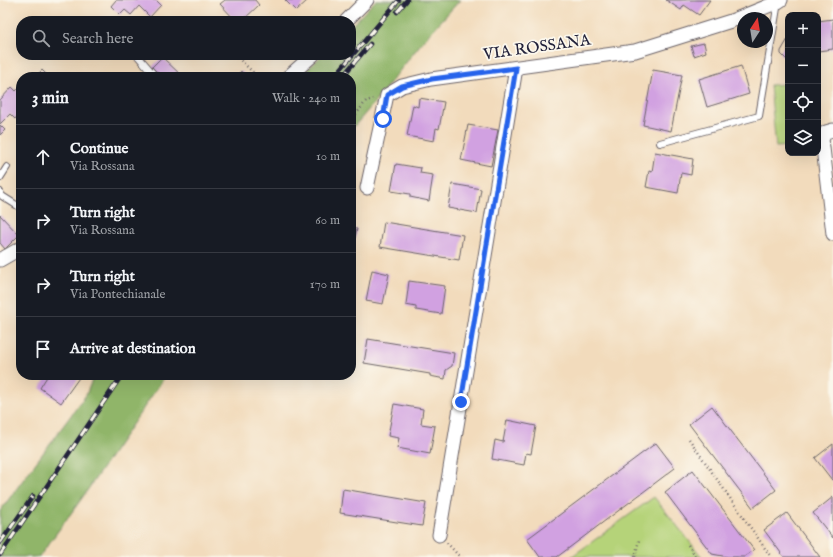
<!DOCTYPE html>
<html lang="en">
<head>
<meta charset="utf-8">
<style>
  :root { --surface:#171b24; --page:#242831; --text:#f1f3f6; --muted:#9ea1a6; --line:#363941 }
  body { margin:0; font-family:"IM FELL English",serif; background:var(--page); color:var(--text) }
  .controls { position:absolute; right:12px; top:12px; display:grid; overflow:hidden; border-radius:8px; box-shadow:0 4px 16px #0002 }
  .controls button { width:36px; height:36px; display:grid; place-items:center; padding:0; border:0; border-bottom:1px solid var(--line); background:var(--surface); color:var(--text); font:20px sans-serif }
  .compass { position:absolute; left:737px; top:12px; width:36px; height:36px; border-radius:50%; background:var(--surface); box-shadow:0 4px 16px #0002; rotate:12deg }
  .stop { position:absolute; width:12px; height:12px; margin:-9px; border:3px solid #2563eb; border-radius:50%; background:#fff }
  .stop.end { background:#2563eb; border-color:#fff; box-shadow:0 1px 4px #0008 }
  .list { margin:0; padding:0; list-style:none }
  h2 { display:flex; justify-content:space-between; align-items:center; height:52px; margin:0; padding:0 16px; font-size:17px }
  h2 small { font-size:13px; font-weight:400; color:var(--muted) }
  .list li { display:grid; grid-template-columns:26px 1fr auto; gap:12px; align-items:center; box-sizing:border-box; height:64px; padding:0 16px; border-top:1px solid var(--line) }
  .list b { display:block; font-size:15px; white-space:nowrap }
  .list p { margin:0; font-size:13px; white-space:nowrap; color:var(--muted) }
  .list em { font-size:13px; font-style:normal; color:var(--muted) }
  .icon { flex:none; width:22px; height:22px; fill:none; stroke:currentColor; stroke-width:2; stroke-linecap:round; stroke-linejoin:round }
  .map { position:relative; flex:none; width:833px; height:557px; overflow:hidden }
  .search { position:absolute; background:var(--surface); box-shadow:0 4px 16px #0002; left:16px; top:16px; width:340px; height:44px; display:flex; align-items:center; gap:10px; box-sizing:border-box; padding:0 14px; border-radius:16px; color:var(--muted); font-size:15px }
  .panel { position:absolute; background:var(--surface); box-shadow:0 4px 16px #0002; left:16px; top:72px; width:340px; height:308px; border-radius:16px }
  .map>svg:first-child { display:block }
  .green { fill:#b5d379; stroke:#6c7a5a }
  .forest { fill:#90b569; stroke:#596c52 }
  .building { fill:#d1a1e1 }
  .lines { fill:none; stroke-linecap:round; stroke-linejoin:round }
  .lane-casing { stroke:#6b6368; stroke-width:8 }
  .street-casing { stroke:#6b6368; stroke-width:15 }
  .path { stroke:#6b6368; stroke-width:2.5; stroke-dasharray:1 3; stroke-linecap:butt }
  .lane { stroke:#fff; stroke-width:6 }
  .street { stroke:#fff; stroke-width:13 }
  .rail-casing { stroke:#22223b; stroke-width:4.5 }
  .rail { stroke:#fbf7ec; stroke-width:3; stroke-dasharray:9; stroke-linecap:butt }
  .route { stroke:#2563eb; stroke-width:5 }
  .labels { text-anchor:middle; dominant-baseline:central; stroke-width:3.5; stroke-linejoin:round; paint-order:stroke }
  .street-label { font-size:16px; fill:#22223b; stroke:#fbf7ec }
</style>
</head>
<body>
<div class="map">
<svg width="833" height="557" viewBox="0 0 833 557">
  <rect width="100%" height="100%" fill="#fbf7ec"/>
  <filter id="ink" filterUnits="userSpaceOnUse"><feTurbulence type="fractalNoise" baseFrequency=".025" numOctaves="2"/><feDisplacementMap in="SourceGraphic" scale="8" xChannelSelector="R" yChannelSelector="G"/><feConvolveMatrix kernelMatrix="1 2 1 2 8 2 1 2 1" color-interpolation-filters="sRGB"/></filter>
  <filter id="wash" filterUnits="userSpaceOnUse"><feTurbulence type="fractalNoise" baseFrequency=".012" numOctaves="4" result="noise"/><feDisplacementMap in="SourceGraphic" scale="16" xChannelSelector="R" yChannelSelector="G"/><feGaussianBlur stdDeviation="0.9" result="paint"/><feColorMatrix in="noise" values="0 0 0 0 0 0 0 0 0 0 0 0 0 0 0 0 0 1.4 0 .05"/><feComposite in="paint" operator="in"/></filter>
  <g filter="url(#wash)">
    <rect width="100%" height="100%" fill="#f2dbbc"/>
    <path class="green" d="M788,84v62l-12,1 -6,-62z
      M654,497l48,60h-131z"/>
    <path class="forest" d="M376,0h84l-37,41 -48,61 -24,28v-53h-51l22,-22h29v-29z
      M94,375h72l-86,126 -41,56h-39v-46l86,-116z"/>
    <g id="blocks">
      <path class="building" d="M116,0h40l5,5 -11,12 -11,-11 -8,9 -6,-5 -5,5 -9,-9z
        M225,0h30l4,5 -17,16h-6l-16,-17z
        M285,0h23l-12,11z
        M666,0h44l-11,15 -15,-10 -3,5z
        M833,19v30l-15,2v-30z
        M788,39v22l-7,-7v-3z
        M704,43l2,9 -12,4 -3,-10z
        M162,57l21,20h-21l-10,-10z
        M741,66l8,28 -42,13 -8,-28z
        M42,70l7,7h-14z
        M653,70l29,5 -11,56 -28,-6z
        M241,71l6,6h-12z
        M21,86v26l-6,7 -5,-5 -10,10v-24l12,-13 4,4z
        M419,98l25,4 -5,27 -3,-1 -2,13 -27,-5 6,-31 5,2z
        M0,125l5,5 -5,5z
        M468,125l30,5 -7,36 -30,-6z
        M655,152l38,7 -2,16 -10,-2 -3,20 -32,-6 3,-16 3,1z
        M396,164l25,4 -1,5 13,2 -4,26 -19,-4v-3l-19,-3z
        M452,184l29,5 -4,24 -29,-5z
        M0,215l19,20 -14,14 -5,-6z
        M384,222l79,13 -4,25 -79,-13z
        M351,228l6,1 -5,23h-1z
        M372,270l17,4 -6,30 -17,-3z
        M409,281l36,5 -4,28 -25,-4v-3l-10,-2z
        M368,339l86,14 -2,13 -6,4 -1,9 -15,-3v-2l-66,-11z
        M48,375h33l-20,28 -21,-15z
        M394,404l29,5 -2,15 14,2 -5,28 -33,-6 2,-10 -11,-2z
        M712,406l64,84 -23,18 -64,-84z
        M507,420l29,6 -5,28 -5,-1 -2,12 -32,-6 3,-19 8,2z
        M656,443l19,25 -118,89h-17l-13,-18z
        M833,444v36h-1l-17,-22z
        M693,470l61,80 -10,7h-16l-16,-3 -47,-62z
        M343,489l83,14 -4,23 -82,-13z
        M833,497v41l-20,-25z
        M787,513l33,44h-36l-20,-27z"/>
    </g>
  </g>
  <g filter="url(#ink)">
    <use href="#blocks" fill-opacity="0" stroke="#6b6368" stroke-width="1"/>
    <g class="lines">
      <defs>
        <path id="lane" d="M137,55l19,22
          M660,143l99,-27 19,-114
          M0,178l7,-11
          M0,192l2,4 19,12"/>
        <path id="street" d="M346,21l21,-21
          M288,77l25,-22
          M833,130l-7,2 -4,7 11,95
          M367,188l20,-93 15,-9 29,-7 204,-28 96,-30 47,-19 3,-2
          M0,260l21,-12
          M439,535l77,-467"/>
      </defs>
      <use href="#lane" class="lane-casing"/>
      <use href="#street" class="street-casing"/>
      <path class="path" d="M235,55l23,22
        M351,121l15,-20 7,-2
        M689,439l82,118
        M447,543l13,14
        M688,545l8,12
        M635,557l4,-17"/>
      <use href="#lane" class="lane"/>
      <use href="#street" class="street"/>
      <defs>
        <path id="rail" d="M397,12l10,-12
          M334,77l65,-77
          M342,77l28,-33
          M0,543l33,-47
          M0,555l122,-180"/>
      </defs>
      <use href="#rail" class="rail-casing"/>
      <use href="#rail" class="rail"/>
    </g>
  </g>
  <g class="lines" filter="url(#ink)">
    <path class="route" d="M383,119l4,-24 15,-9 30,-7 84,-11 -55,334"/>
  </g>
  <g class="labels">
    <g class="street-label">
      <text transform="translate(537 48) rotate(-8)">VIA ROSSANA</text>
    </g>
  </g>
</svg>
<div class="controls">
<button>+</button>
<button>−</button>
<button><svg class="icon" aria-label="locate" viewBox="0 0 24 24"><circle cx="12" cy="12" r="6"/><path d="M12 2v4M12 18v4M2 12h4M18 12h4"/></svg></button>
<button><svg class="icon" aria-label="layers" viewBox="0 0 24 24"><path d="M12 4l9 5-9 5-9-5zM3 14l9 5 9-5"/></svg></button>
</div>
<svg class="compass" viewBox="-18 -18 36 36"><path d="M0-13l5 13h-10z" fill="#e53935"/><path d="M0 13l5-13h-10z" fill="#9ea1a6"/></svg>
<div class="stop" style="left:383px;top:119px"></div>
<div class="stop end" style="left:461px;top:402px"></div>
<div class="search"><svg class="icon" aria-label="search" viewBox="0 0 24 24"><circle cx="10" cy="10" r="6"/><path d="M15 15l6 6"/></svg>Search here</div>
<section class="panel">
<h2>3 min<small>Walk · 240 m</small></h2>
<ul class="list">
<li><svg class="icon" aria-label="ahead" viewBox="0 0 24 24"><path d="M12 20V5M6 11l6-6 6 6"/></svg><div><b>Continue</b><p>Via Rossana</p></div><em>10 m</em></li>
<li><svg class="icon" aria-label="right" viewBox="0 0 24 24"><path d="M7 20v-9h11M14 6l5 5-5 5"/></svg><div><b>Turn right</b><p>Via Rossana</p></div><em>60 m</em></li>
<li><svg class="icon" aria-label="right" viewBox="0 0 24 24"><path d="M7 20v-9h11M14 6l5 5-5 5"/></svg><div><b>Turn right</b><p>Via Pontechianale</p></div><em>170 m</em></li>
<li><svg class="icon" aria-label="arrive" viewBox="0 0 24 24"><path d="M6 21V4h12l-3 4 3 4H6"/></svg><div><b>Arrive at destination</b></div></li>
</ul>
</section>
</div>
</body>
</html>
